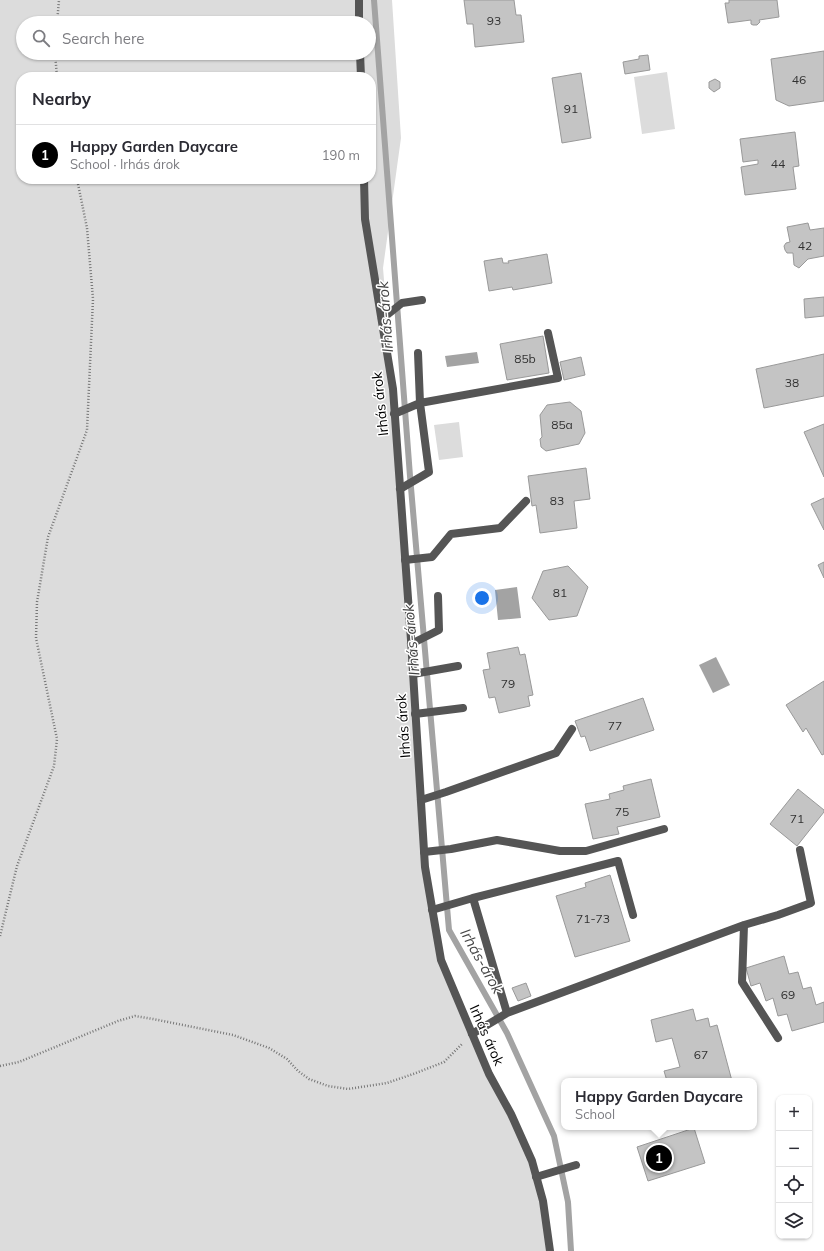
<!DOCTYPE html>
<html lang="en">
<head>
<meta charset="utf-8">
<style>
  :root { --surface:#fff; --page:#f2f2f3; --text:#2b2b33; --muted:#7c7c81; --line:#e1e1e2; --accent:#000 }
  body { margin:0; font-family:Mulish,sans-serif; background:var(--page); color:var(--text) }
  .controls { position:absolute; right:12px; bottom:12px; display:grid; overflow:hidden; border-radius:8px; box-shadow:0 1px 3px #0004 }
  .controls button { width:36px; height:36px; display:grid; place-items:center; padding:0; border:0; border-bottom:1px solid var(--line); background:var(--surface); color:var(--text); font:20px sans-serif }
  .you { position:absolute; left:482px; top:598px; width:14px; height:14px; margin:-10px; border:3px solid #fff; border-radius:50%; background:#1a73e8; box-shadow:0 0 0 6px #1a73e833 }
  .badge { display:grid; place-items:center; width:26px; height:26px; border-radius:50%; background:var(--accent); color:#fff; font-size:13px; font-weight:700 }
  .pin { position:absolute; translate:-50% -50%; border:2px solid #fff; box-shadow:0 1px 4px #0006 }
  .popup { position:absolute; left:561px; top:1078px; width:196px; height:52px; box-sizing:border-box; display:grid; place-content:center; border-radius:8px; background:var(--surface); filter:drop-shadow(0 1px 3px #0005); font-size:13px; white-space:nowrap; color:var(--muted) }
  .popup b { font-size:15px; color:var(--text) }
  .popup::after { content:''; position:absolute; left:50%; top:100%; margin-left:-8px; border:8px solid transparent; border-top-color:var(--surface) }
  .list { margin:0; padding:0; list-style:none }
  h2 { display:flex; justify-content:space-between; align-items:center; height:52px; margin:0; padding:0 16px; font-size:17px }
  h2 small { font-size:13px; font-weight:400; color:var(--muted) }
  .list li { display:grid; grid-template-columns:26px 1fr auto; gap:12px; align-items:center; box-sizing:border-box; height:60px; padding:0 16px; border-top:1px solid var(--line) }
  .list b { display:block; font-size:15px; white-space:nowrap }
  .list p { margin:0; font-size:13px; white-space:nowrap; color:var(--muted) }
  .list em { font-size:13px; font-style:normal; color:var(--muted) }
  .icon { flex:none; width:22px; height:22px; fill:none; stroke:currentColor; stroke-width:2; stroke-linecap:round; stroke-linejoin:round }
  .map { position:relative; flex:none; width:824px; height:1251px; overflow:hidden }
  .search { position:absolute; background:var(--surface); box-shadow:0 1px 3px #0004; left:16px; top:16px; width:360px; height:44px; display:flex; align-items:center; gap:10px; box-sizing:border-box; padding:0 14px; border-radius:22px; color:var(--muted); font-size:15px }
  .panel { position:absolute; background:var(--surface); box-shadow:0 1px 3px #0004; left:16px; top:72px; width:360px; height:112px; border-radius:16px }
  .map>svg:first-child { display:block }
  .green { fill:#dcdcdc; fill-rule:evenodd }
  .water { fill:#a3a3a3 }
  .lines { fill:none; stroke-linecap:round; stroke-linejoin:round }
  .stream { stroke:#a3a3a3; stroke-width:6 }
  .building { fill:#c4c4c4; stroke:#999 }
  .path { stroke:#777; stroke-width:2.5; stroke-dasharray:1 2; stroke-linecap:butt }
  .service { stroke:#555; stroke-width:8 }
  .minor { stroke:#555; stroke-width:8 }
  .labels { text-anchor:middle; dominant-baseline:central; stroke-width:3; stroke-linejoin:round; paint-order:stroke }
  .number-label { font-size:12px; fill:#313131 }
  .street-label { font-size:14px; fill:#000; stroke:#fff }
  .water-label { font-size:15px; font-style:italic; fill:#444; stroke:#fff }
</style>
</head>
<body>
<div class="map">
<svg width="824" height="1251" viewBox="0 0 824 1251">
  <rect width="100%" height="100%" fill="#fff"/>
  <path class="green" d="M0,0h392l9,138 -18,130 10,121 32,478 16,93 91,201 18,90h-550zM23,23h346v30h-346zM21,77h350v102h-350z
    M667,72l8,57 -33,5 -8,-57z
    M459,422l4,35 -24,3 -5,-35z"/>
  <path class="water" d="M477,352l2,11 -32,4 -2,-11z
    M517,587l4,31 -23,2 -3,-30z
    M716,657l14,28 -17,8 -14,-28z"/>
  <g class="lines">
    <path class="stream" d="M374,0l36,476 39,454 58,103 47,103 14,66 3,49"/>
  </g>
  <path class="building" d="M464,0h50l2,15h5l3,27 -49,5 -2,-23h-6z
    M729,0h48l2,17 -20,3 1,2 -3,3h-4l-2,-1v-4l-23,3 -3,-20h4z
    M824,51v50l-35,5 -13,-6 -5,-41z
    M648,55l2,15 -25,4 -2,-12 16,-3v-3z
    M581,73l10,65 -29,5 -10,-65z
    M715,79l5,3v6l-6,4 -5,-4v-6z
    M795,132l4,34 -6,1 3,22 -51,6 -4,-28 17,-3v-4l-15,2 -3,-23z
    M808,223l2,7 14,-2v28l-16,3 -9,9 -5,-3 -1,-12h-6l-2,-3 -1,-4 2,-3 4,-1 -3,-15z
    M547,254l5,29 -39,7 -1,-3 -23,4 -5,-30 18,-3 1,5h6l-1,-2z
    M824,297v19l-19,2 -1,-19z
    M543,336l6,37 -42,7 -7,-36z
    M824,354v42l-60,12 -8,-39z
    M581,357l4,18 -21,5 -4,-18z
    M570,402l11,9 4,22 -6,11 -33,7 -5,-4 -1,-8 2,-2 -2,-22 7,-10z
    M824,424v53l-20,-45z
    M586,468l4,31 -16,2 3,27 -37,5 -4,-28 -4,1 -4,-30z
    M824,498v32l-13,-26z
    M824,562v16l-6,-13z
    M568,566l20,21 -11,29 -28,4 -17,-22 11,-27z
    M518,647l2,8 5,-1 8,41 -5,1 2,10 -31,7 -4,-16 -6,1 -6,-28 7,-1 -3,-16z
    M824,681v73l-2,1 -16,-27 -3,4 -17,-27z
    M643,698l11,32 -64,21 -5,-15 -4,1 -6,-16z
    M651,779l9,38 -43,10 2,7 -26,5 -8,-35 25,-5 -1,-5 15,-4 -1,-4z
    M798,789l26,21v2l-27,34 -27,-22z
    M610,875l20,66 -55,16 -19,-61 30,-9 -1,-4z
    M784,956l5,18 9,-2 5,17 8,-2 5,18 8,-3v20l-32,9 -5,-17 -9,2 -5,-18 -7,3 -6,-18 -9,3 -5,-18z
    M526,983l5,13 -13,5 -6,-13z
    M693,1009l3,12 12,-3 2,9 7,-2 15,56h-65l-3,-10 16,-4 -8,-29 -16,4 -5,-22z
    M694,1128l11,35 -57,18 -11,-34z"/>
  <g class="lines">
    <path class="path" d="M57,23l2,-23
      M55,53l2,24
      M0,936l17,-70 37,-100 3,-27 -21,-101 1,-36 11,-65 39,-107 6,-131 -6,-71 -10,-49
      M0,1066l19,-4 99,-41 17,-5 18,3 80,16 36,13 18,11 11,12 11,8 19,7 20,3 39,-6 29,-10 28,-11 18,-18"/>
    <path class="service" d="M382,319l20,-16 20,-3
      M394,414l26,-11 138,-25 -10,-45
      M400,489l29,-17 -9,-69 -2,-50
      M405,560l27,-3 19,-23 49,-6 26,-27
      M411,644l28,-14 -1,-34
      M413,674l45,-8
      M415,714l48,-6
      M421,800l25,-8 110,-39 16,-24
      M424,852l27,-3 46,-9 63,11h26l78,-22
      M473,898l145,-37 15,54
      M432,910l41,-12 34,115
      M744,925l-2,57 36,56
      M472,1034l35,-21 237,-88 34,-10 33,-12 -11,-53
      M536,1177l40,-12"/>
    <path class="minor" d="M359,0v23
      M360,53l1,24
      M364,179l1,40 28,170 18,251 14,227 16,93 48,114 22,40 21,47 11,40 7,50"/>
  </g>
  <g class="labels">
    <g class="number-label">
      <text x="494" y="20">93</text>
      <text x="799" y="79">46</text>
      <text x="571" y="108">91</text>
      <text x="778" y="163">44</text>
      <text x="805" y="245">42</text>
      <text x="525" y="358">85b</text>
      <text x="792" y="382">38</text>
      <text x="562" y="424">85a</text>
      <text x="557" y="500">83</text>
      <text x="560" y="592">81</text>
      <text x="508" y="683">79</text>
      <text x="615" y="725">77</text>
      <text x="622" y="811">75</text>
      <text x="797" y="818">71</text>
      <text x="593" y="918">71-73</text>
      <text x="788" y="994">69</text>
      <text x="701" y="1054">67</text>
    </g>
    <g class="street-label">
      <text transform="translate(380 404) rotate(-96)">Irhás árok</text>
      <text transform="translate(403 726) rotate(-94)">Irhás árok</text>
      <text transform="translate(487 1035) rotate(66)">Irhás árok</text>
    </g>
    <g class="water-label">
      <text transform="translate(385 317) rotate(-94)">Irhás-árok</text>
      <text transform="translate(411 640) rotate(-95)">Irhás-árok</text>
      <text transform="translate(482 961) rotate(61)">Irhás-árok</text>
    </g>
  </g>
</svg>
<div class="controls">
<button>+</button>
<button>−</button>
<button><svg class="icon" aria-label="locate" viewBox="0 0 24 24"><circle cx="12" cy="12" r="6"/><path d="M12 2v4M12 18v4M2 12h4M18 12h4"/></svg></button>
<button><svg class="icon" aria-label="layers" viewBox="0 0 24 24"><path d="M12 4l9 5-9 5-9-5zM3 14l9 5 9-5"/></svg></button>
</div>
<div class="you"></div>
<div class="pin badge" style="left:659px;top:1158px">1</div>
<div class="popup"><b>Happy Garden Daycare</b>School</div>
<div class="search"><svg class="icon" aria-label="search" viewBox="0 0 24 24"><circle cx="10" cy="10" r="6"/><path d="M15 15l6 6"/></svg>Search here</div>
<section class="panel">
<h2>Nearby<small></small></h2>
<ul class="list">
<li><span class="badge">1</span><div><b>Happy Garden Daycare</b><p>School · Irhás árok</p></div><em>190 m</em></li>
</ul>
</section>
</div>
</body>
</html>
